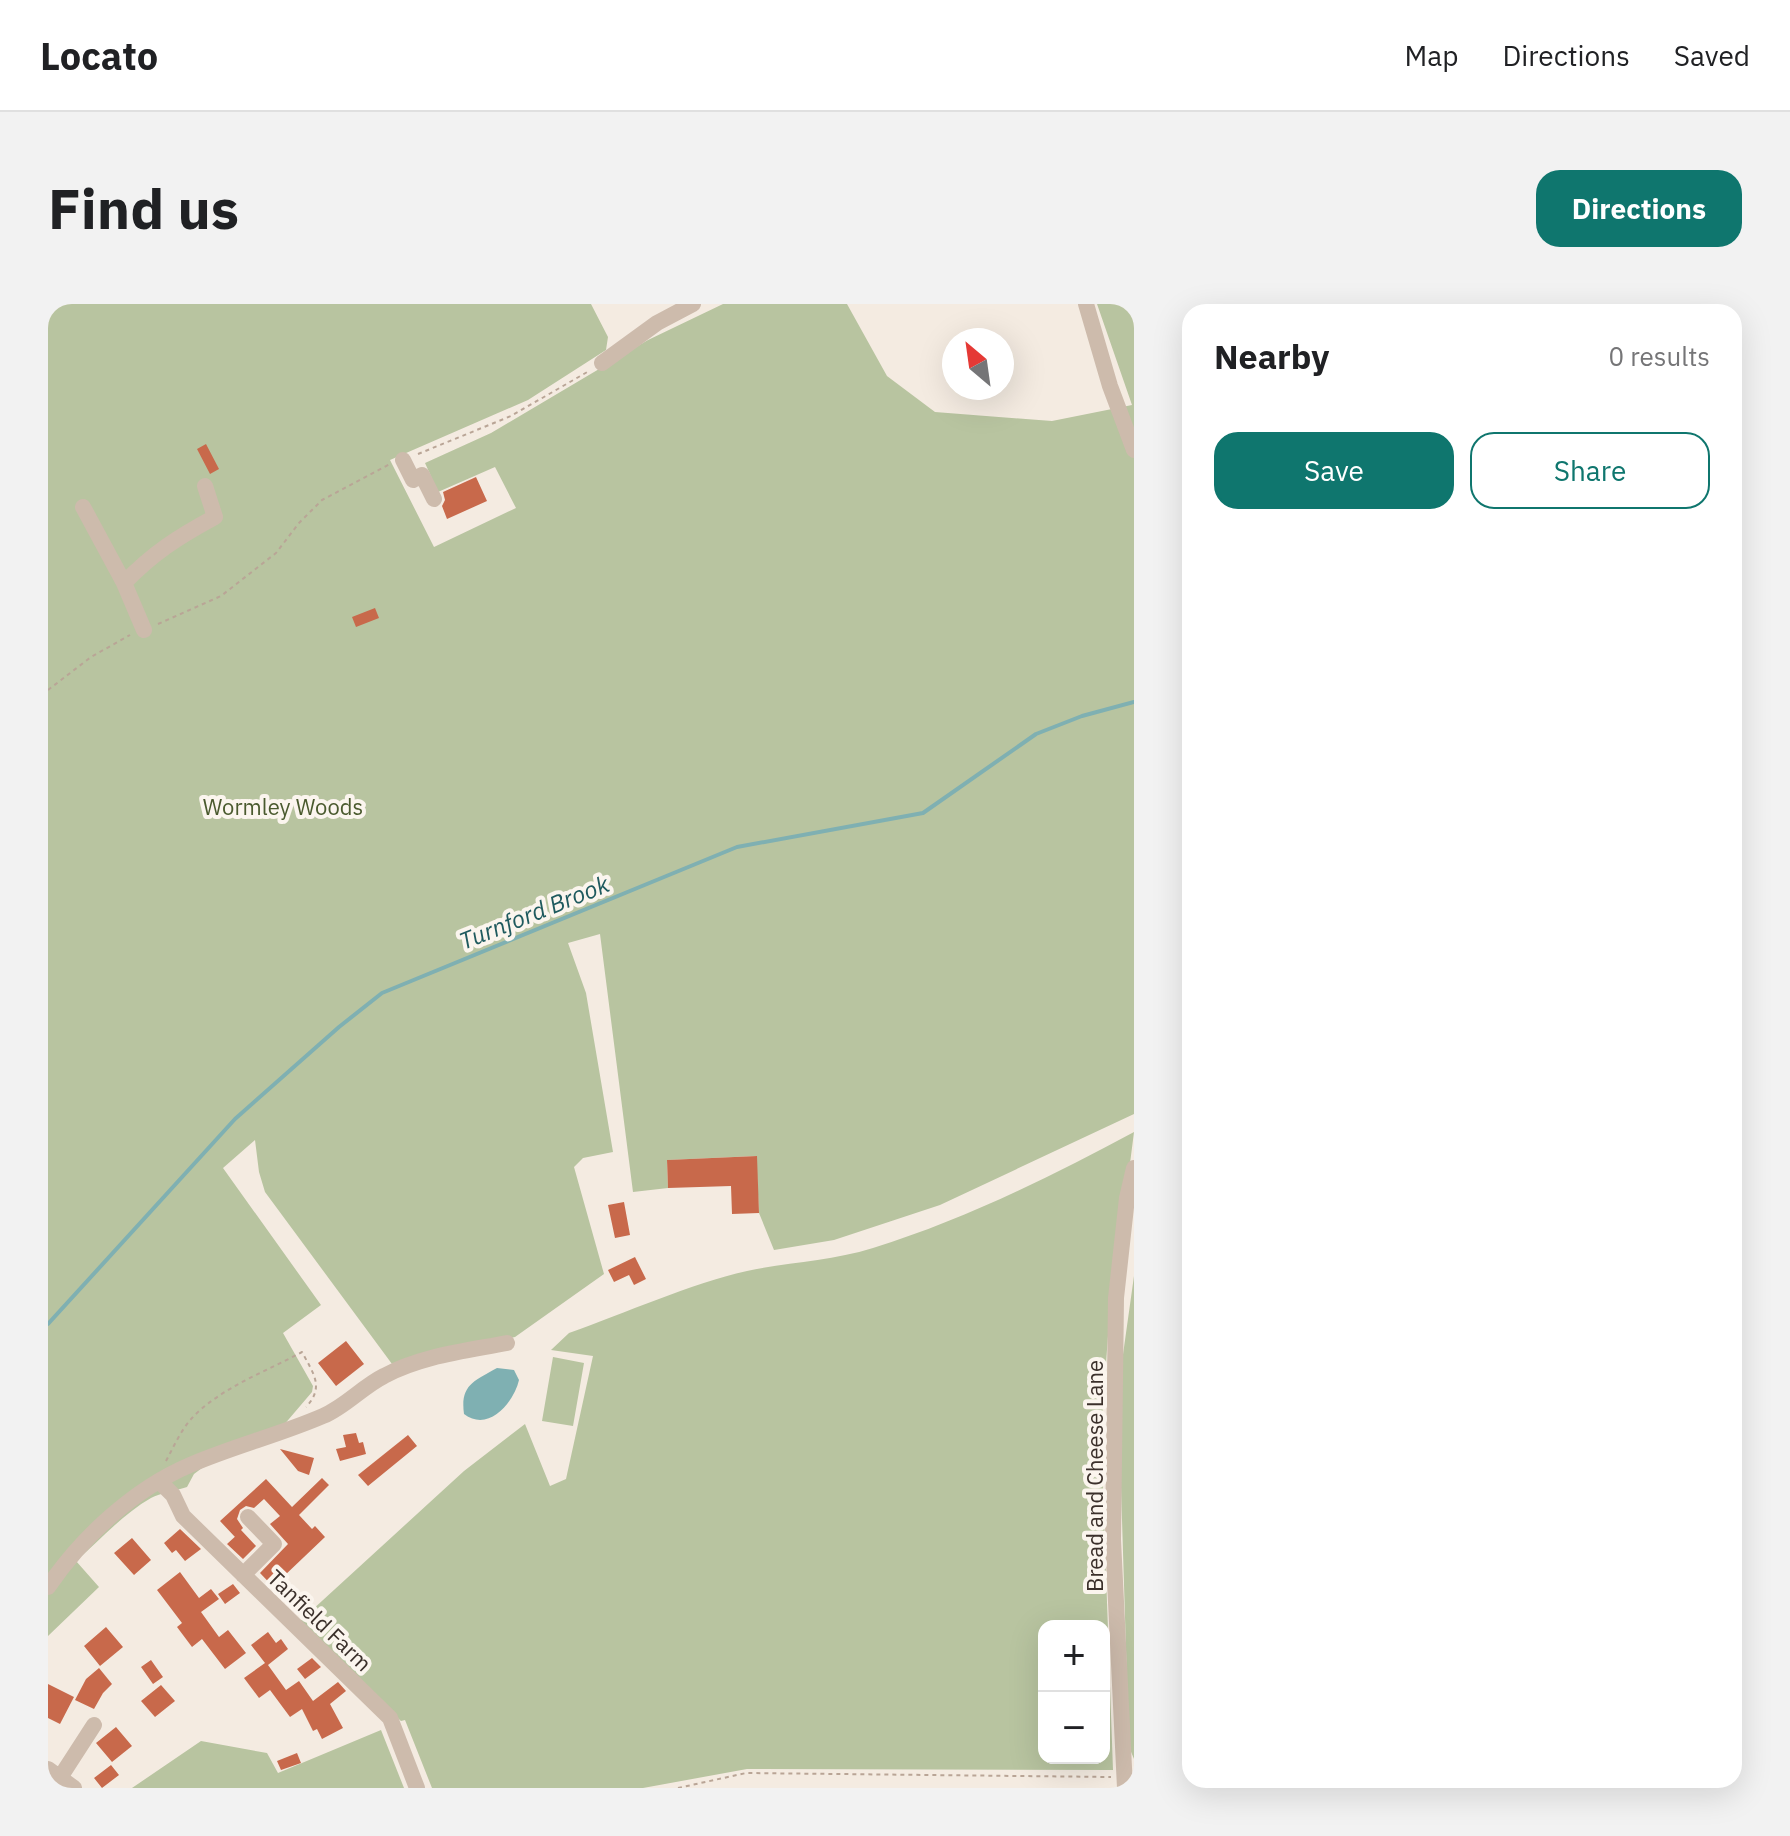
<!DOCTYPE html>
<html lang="en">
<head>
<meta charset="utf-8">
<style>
  :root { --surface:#fff; --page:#f2f2f2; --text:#202124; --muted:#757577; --line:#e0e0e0; --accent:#0f766e }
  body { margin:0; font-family:"IBM Plex Sans",sans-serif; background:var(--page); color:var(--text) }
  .controls { position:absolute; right:24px; bottom:24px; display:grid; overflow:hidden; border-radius:16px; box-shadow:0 8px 32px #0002 }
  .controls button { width:72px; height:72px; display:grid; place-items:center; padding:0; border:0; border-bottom:2px solid var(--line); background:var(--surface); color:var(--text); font:40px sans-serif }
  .compass { position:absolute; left:894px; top:24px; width:72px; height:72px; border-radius:50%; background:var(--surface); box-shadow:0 8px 32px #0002; rotate:331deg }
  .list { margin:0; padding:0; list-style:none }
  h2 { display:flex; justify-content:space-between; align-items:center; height:104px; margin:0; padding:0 32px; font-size:34px }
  h2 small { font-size:26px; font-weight:400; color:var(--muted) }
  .actions { display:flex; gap:16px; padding:24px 32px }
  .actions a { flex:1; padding:18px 0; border:2px solid var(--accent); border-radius:24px; text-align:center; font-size:28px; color:var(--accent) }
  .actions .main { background:var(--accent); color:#fff }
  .map { position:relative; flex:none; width:1086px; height:1484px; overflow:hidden; border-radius:24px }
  header { display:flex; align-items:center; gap:48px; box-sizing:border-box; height:112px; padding:0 40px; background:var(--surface); border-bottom:2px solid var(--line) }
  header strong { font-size:38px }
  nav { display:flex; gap:44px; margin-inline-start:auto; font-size:28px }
  .intro { display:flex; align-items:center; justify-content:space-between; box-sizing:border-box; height:192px; padding:0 48px }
  h1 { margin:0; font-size:56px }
  .button { padding:20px 36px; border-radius:24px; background:var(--accent); color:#fff; font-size:28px; font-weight:700 }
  main { display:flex; gap:48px; padding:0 48px }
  aside { flex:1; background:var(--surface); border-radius:24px; box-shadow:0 8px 32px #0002 }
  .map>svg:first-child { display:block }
  .green { fill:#b8c4a0; fill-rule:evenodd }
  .water { fill:#7fb0b2 }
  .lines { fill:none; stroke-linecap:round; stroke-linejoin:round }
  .stream { stroke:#7fb0b2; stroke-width:4 }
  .building { fill:#c8694b }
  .path { stroke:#b9a596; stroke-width:2; stroke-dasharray:4 4; stroke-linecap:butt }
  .minor { stroke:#cdbbac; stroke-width:16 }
  .labels { text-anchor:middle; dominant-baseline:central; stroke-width:8; stroke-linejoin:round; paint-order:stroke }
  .park-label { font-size:22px; fill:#4a5a2e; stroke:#fbf5ee }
  .street-label { font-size:22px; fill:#3b302b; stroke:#fbf5ee }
  .water-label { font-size:24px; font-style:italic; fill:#1f5a5e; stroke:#fbf5ee }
</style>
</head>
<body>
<header>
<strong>Locato</strong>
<nav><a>Map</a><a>Directions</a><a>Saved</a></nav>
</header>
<div class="intro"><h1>Find us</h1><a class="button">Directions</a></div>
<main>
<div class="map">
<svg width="1086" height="1484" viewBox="0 0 1086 1484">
  <rect width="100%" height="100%" fill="#f4ebe1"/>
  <path class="green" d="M0,0h543l17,33 -2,13 -78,50 -138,60 44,87 82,-39 -21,-41 -57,25 -13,-29 66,-30 157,-93 75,-36h124l40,72 48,36 117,9 80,-16 -35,-101h37v810l-194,91 -106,35 -60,10 -15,-37 -3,-57 -89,4 1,28 -35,4 -33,-258 -32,9 18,50 27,159 -30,6 -9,9 30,107 -89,63 -123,27 -127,-172 -6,-20 -4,-32 -32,28 98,137 -38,28 30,53 -1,6 -29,34 -81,42 -8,6 -7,13c-10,3 -29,7 -36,11 -28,16 -51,42 -75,63l23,26 -51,49z
    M1086,828l-26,204 -7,97 12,337 -366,-1 -104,19h-211l-27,-68 -4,1 -35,-31 -67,-68 165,-151 61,-47 25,62 16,-7 27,-123 -42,-6 18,-17c56,-20 121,-49 178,-62 42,-9 84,-10 126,-23 91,-28 177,-71 261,-116zM996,1322h60v132h-60z
    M1086,972v483l-5,-12 -11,-357z
    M505,1053l31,6 -11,63 -31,-5z
    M333,1426l23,58h-272l69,-47 66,12 11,20z"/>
  <path class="water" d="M449,1064l17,2 5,10c-5,22 -30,53 -55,34 -4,-29 10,-33 33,-46z"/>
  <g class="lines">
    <path class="stream" d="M0,1020l187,-205 104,-92 43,-34 355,-146 186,-34 113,-79 46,-18 52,-14"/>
  </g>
  <path class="building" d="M158,140l13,25 -9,5 -13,-25z
    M428,173l11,24 -40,18 -5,-13 3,-6 -2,-8z
    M327,304l4,10 -23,9 -4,-10z
    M709,852l2,57 -27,1 -1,-28 -63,2 -1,-28z
    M576,898l6,33 -15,3 -7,-33z
    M587,953l11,22 -12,6 -5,-10 -15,7 -6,-12z
    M298,1037l18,23 -28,22 -18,-23z
    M308,1129l3,10 4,-1 3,12 -26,7 -4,-12 10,-2 -3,-12z
    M360,1131l9,11 -49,40 -10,-11z
    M232,1145l34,9 -5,17 -11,-4z
    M274,1174l7,7 -30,30 13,14 3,-3 10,11 -42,40 8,9 -10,9 -21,-22 28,-29 -18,-20 10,-8 -16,-17 -10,9 -8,-2 -6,4 -3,9 6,9 -2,2 15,16 -13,13 -16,-15 12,-11 -4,4 -15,-16 46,-42 26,28z
    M132,1225l21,20 -16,12 -9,-11 -4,3 -8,-10z
    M84,1234l19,22 -17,15 -20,-22z
    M132,1268l19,26 12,-9 8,10 -18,13 18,25 9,-7 18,23 -21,16 -23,-30 -10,8 -15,-20 5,-4 -25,-33z
    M185,1280l7,9 -15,11 -7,-10z
    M58,1323l17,20 -23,19 -16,-20z
    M220,1328l8,11 5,-4 7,10 -20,16 18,25 13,-9 14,20 25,-19 8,9 -16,13 13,24 -21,11 -5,-10 -4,2 -11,-22 -12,8 -20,-27 -11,8 -15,-20 21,-15 -14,-18z
    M264,1354l9,9 -16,12 -8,-10z
    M103,1356l12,17 -10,7 -12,-17z
    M51,1364l13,16 -9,9 -9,16 -19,-9 11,-21z
    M0,1380l26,13 -14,27 -12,-6z
    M113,1381l14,16 -20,16 -14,-16z
    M68,1423l16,19 -20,16 -16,-19z
    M249,1449l4,10 -20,7 -4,-9z
    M63,1461l8,10 -17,13 -8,-10z"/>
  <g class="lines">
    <path class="path" d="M370,150l93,-38 78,-45
      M110,320l63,-28 55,-43 23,-30 23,-23 68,-36
      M0,386l43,-33 39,-22
      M118,1157c8,-15 15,-31 26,-43 28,-30 75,-47 110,-66 11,21 23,35 4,55
      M630,1484l68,-15 365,4"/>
    <path class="minor" d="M1038,0l24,82 24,64
      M554,59l55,-40 36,-19
      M355,156l10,20 9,-5 12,24
      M35,203l41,76 20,47
      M76,279c29,-30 54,-46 91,-66l-10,-31
      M111,1177l14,14 10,21 207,202 27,70
      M195,1271l31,-31 -26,-27
      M0,1283c34,-50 86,-98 142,-122 44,-19 89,-30 133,-49 22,-9 39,-29 61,-40 37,-20 82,-25 123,-33
      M0,1465l26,19
      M13,1472l33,-51
      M1077,1484l-12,-248 3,-242 11,-100 7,-30"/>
  </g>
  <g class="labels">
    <g class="park-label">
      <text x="235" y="502">Wormley Woods</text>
    </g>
    <g class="street-label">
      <text transform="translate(1046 1172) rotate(-90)">Bread and Cheese Lane</text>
      <text transform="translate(272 1316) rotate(44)">Tanfield Farm</text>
    </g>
    <g class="water-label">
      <text transform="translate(486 608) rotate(-22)">Turnford Brook</text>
    </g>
  </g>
</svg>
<div class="controls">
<button>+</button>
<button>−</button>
</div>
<svg class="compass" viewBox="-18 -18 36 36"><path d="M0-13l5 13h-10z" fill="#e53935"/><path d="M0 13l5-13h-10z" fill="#757577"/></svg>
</div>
<aside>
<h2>Nearby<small>0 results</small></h2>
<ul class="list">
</ul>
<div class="actions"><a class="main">Save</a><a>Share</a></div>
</aside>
</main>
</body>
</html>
